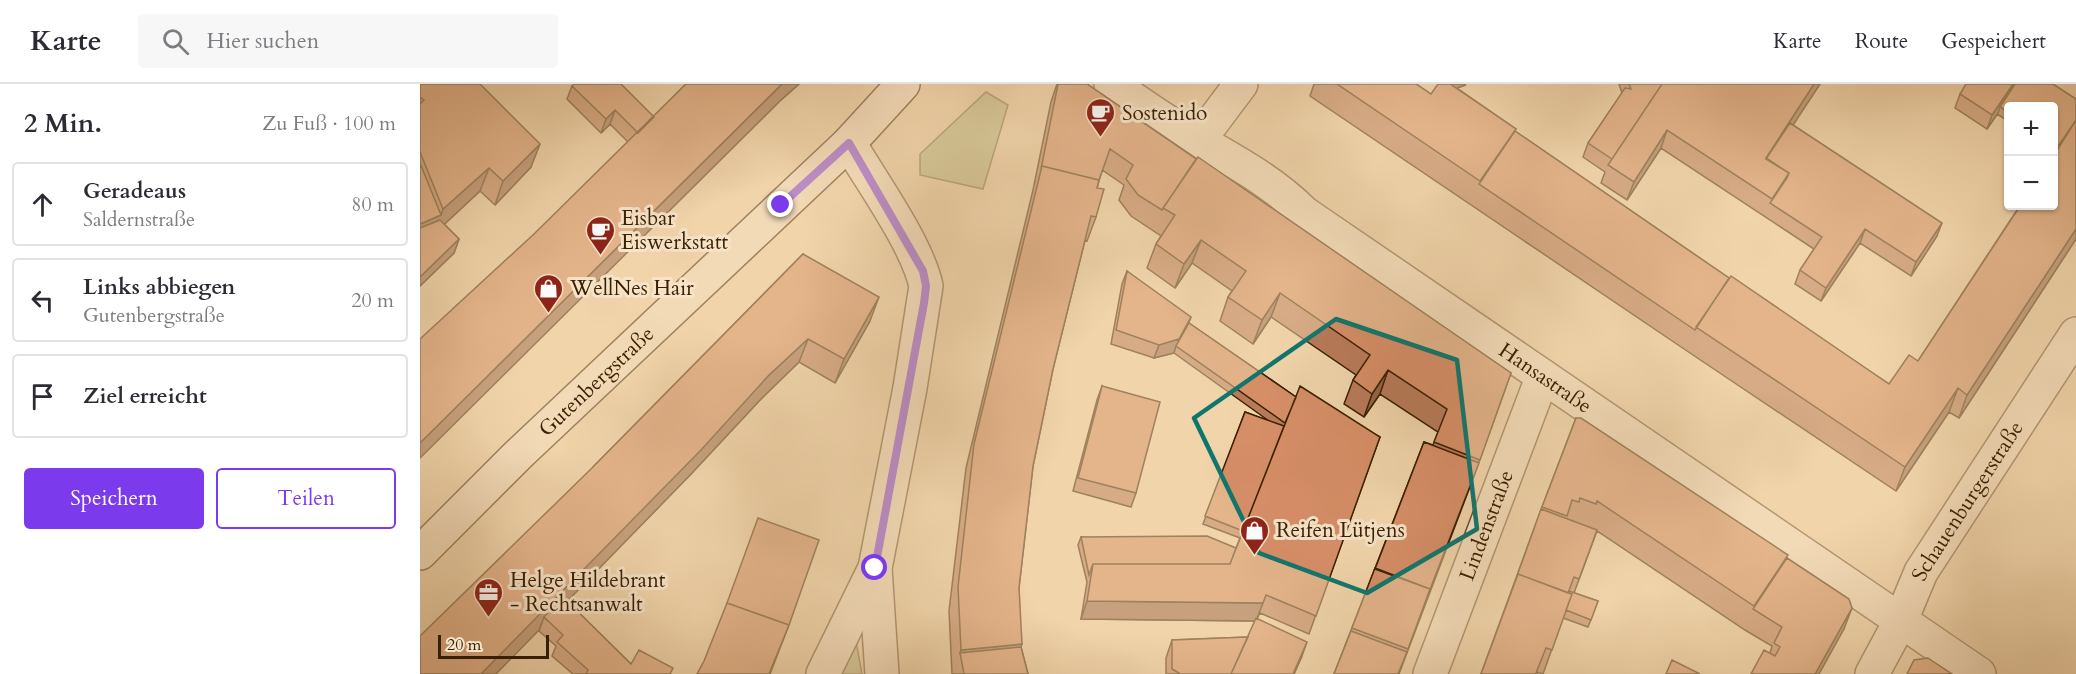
<!DOCTYPE html>
<html lang="de">
<head>
<meta charset="utf-8">
<style>
  :root { --surface:#fff; --page:#f7f7f7; --text:#2b2b33; --muted:#7c7c81; --line:#e1e1e2; --accent:#7c3aed }
  body { margin:0; font-family:Cardo,serif; background:var(--page); color:var(--text) }
  .controls { position:absolute; right:18px; top:18px; display:grid; overflow:hidden; border-radius:6px; box-shadow:0 2px 4px #0004 }
  .controls button { width:54px; height:54px; display:grid; place-items:center; padding:0; border:0; border-bottom:2px solid var(--line); background:var(--surface); color:var(--text); font:30px sans-serif }
  .scale { position:absolute; left:18px; bottom:15px; width:111px; box-sizing:border-box; padding-left:6px; border:3px solid #3a2001; border-top:0; font-size:16px; line-height:21px; white-space:nowrap; color:#3a2001; -webkit-text-stroke:4px #f6e3c8; paint-order:stroke }
  .stop { position:absolute; width:18px; height:18px; margin:-14px; border:4px solid #7c3aed; border-radius:50%; background:#fff }
  .stop.end { background:#7c3aed; border-color:#fff; box-shadow:0 2px 6px #0008 }
  .list { margin:0; padding:0; list-style:none }
  h2 { display:flex; justify-content:space-between; align-items:center; height:78px; margin:0; padding:0 24px; font-size:26px }
  h2 small { font-size:20px; font-weight:400; color:var(--muted) }
  .list li { display:grid; grid-template-columns:39px 1fr auto; gap:18px; align-items:center; box-sizing:border-box; height:84px; margin:0 12px 12px; padding:0 12px; border:2px solid var(--line); border-radius:6px }
  .list b { display:block; font-size:22px; white-space:nowrap }
  .list p { margin:0; font-size:20px; white-space:nowrap; color:var(--muted) }
  .list em { font-size:20px; font-style:normal; color:var(--muted) }
  .actions { display:flex; gap:12px; padding:18px 24px }
  .actions a { flex:1; padding:14px 0; border:2px solid var(--accent); border-radius:6px; text-align:center; font-size:21px; color:var(--accent) }
  .actions .main { background:var(--accent); color:#fff }
  .icon { flex:none; width:33px; height:33px; fill:none; stroke:currentColor; stroke-width:2; stroke-linecap:round; stroke-linejoin:round }
  .map { position:relative; flex:none; width:1656px; height:590px; overflow:hidden }
  header { display:flex; align-items:center; gap:36px; box-sizing:border-box; height:84px; padding:0 30px; background:var(--surface); border-bottom:2px solid var(--line) }
  header strong { font-size:28px }
  nav { display:flex; gap:33px; margin-inline-start:auto; font-size:21px }
  .search { width:420px; height:54px; background:var(--page); display:flex; align-items:center; gap:15px; box-sizing:border-box; padding:0 21px; border-radius:6px; color:var(--muted); font-size:22px }
  main { display:flex }
  aside { flex:1; background:var(--surface) }
  .map>svg:first-child { display:block }
  .green { fill:#bcbc87; stroke:#7b6e44; stroke-width:1.5 }
  .lines { fill:none; stroke-linecap:round; stroke-linejoin:round }
  .minor-casing { stroke:#684d2b; stroke-width:36 }
  .tertiary-casing { stroke:#684d2b; stroke-width:36 }
  .secondary-casing { stroke:#3a2001; stroke-width:36 }
  .minor { stroke:#f6e3c8; stroke-width:33 }
  .tertiary { stroke:#f6e3c8; stroke-width:33 }
  .secondary { stroke:#f6e3c8; stroke-width:33 }
  .wall { fill:#b87a59; stroke:#3a2001; stroke-width:1.5 }
  .shaded-wall { fill:#966348; stroke:#3a2001; stroke-width:1.5 }
  .building { fill:#d68e67; stroke:#3a2001; stroke-width:1.5 }
  .route { stroke:#7c3aed; stroke-width:8 }
  .marked { fill:none; stroke:#0f766e; stroke-width:4.5; stroke-linejoin:round }
  .labels { text-anchor:middle; dominant-baseline:central; stroke-width:6; stroke-linejoin:round; paint-order:stroke }
  .poi-label { font-size:21px; fill:#3a2001; stroke:#f6e3c8; text-anchor:start }
  .street-label { font-size:21px; fill:#3a2001; stroke:#f6e3c8 }
</style>
</head>
<body>
<header>
<strong>Karte</strong>
<div class="search"><svg class="icon" aria-label="search" viewBox="0 0 24 24"><circle cx="10" cy="10" r="6"/><path d="M15 15l6 6"/></svg>Hier suchen</div>
<nav><a>Karte</a><a>Route</a><a>Gespeichert</a></nav>
</header>
<main>
<aside>
<h2>2 Min.<small>Zu Fuß · 100 m</small></h2>
<ul class="list">
<li><svg class="icon" aria-label="ahead" viewBox="0 0 24 24"><path d="M12 20V5M6 11l6-6 6 6"/></svg><div><b>Geradeaus</b><p>Saldernstraße</p></div><em>80 m</em></li>
<li><svg class="icon" aria-label="left" viewBox="0 0 24 24"><path d="M17 20v-9H6M10 6l-5 5 5 5"/></svg><div><b>Links abbiegen</b><p>Gutenbergstraße</p></div><em>20 m</em></li>
<li><svg class="icon" aria-label="arrive" viewBox="0 0 24 24"><path d="M6 21V4h12l-3 4 3 4H6"/></svg><div><b>Ziel erreicht</b></div></li>
</ul>
<div class="actions"><a class="main">Speichern</a><a>Teilen</a></div>
</aside>
<div class="map">
<svg width="1656" height="590" viewBox="0 0 1656 590">
  <rect width="100%" height="100%" fill="#f1d4aa"/>
  <filter id="stains"><feTurbulence type="fractalNoise" baseFrequency=".00333" numOctaves="4"/><feColorMatrix values="0 0 0 0 .2 0 0 0 0 .09 0 0 0 0 .02 0 0 0 .5 -.17"/></filter>
  <radialGradient id="worn" r=".72"><stop offset=".6" stop-color="#630" stop-opacity="0"/><stop offset="1" stop-color="#630" stop-opacity=".3"/></radialGradient>
  <path class="green" d="M566,8l22,13 -25,84 -63,-14v-21z
    M435,552l7,38h-25z"/>
  <g class="lines">
    <defs>
      <g id="minor">
        <path id="s1" d="M691,0c26,17 51,36 78,51 41,24 81,44 115,78l675,461"/>
        <path d="M779,56l42,-56"/>
        <path d="M403,590l52,-106"/>
        <path id="s2" d="M1010,590l112,-296"/>
        <path id="s3" d="M1452,590l29,-54 20,-48 155,-238"/>
      </g>
      <path id="tertiary" d="M429,59c23,39 68,101 77,143l-16,102 -35,180 7,106"/>
      <g id="secondary">
        <path id="s4" d="M0,469l98,-98 331,-312 54,-59"/>
      </g>
    </defs>
    <use href="#minor" class="minor-casing"/>
    <use href="#tertiary" class="tertiary-casing"/>
    <use href="#secondary" class="secondary-casing"/>
    <use href="#minor" class="minor"/>
    <use href="#tertiary" class="tertiary"/>
    <use href="#secondary" class="secondary"/>
  </g>
  <path class="wall" d="M0,0l111,83 -36,38 -15,-14 -36,33 15,15 -5,14 -34,33z
    M266,0h113l-18,16 -153,42 -18,-18 -9,9 -34,-34 5,-13 82,31z
    M637,0h30l424,289 -40,111 -72,190h-65l90,-232 9,3 5,-13 -58,-38 -16,23 -20,-13 9,-24 3,-5 -85,-58 -18,27 -33,-23 8,-24 4,-6 -40,-28 -17,25 -28,-20 9,-24 5,-8 -30,-20 -12,-16 5,-15 -22,-15 -5,18 -1,29 -9,24 -2,-1 -32,129 -20,97 -14,122 2,59 7,27h-76l-3,-63 17,-143 67,-278 18,-88z
    M894,0h102l15,10 35,-9 -9,3 59,41 -1,2 214,147 160,106 29,-23 137,-209 -1,-1v-45h-46v15l-11,-7 1,-1 -11,16 -32,-21 5,-14 116,5v140l-117,179 -10,-6 -53,79 -209,-140 -377,-255z
    M1199,0h201l-28,41 145,111 -26,40 -51,-33 -39,58 -26,-17 5,-14 14,-21 -153,-101 -34,52 -26,-17 4,-11 -22,-15 5,-14 34,-50z
    M383,170l67,67 -35,62 -36,-21 -38,37 -69,74 -125,128 64,63 40,10h-98l-21,-18 4,-10 -17,-15 54,-164z
    M707,187l62,52 107,74 84,40 -71,197 -49,-21 -3,6 45,37 -8,18h-128v-16l6,-18 76,-3 7,-16 -174,-2 6,-37 -9,-37 3,-8 155,11 4,-10 -37,-14 42,-112 24,9 -95,-68 -20,5 -43,-14 11,-60z
    M682,302l34,107 -5,14 -58,-16 24,-91z
    M1156,334l211,140 57,71 -93,45 19,-21 2,-7 -27,-16 -148,-99 -23,62 24,8 -10,26 -25,-9 -20,56 -6,-2 -1,1 -55,1 61,-167z"/>
  <path class="shaded-wall" d="M362,0h17l-18,16 -361,358v-15z
    M1033,0h13l-21,10z
    M1394,0h6l-53,81 -1,-7z
    M1593,0h4l-17,23 -2,6 -11,16 5,-14z
    M195,26l-5,14 -9,9 5,-14z
    M1247,46l-6,18 -34,52 7,-18z
    M120,60l-9,23 -36,38 8,-24z
    M69,84l-9,23 -45,42 -15,6v-15l21,-9 2,-6z
    M1522,139l-5,13 -26,40 5,-14z
    M1445,145l-5,14 -39,58 5,-13z
    M1656,145v10l-117,179 8,-23z
    M39,155l-5,14 -34,33v-9z
    M781,156l-9,23 -17,25 9,-24z
    M860,209l-9,24 -18,27 9,-24z
    M459,213l-9,24 -35,62 9,-24z
    M771,233l-5,13 -10,16 -2,7 -20,5 5,-13z
    M388,255l-9,23 -38,37 -69,74 -144,148 -4,-4 -5,13 -43,44h-15l288,-299z
    M968,286l-8,24 -16,23 8,-23z
    M1538,304l-9,24 -53,79 9,-24z
    M667,517l176,2 -7,18 -175,-2z
    M1432,524l-8,21 -25,45h-4z
    M369,541l-19,49h-1z
    M887,558l-5,14 -8,18h-1z
    M602,560l-9,24 -53,-15 1,-3z"/>
  <path class="building" d="M0,0h60l60,60 -37,37 -14,-13 -46,41 -23,-57v-48l4,-4 -4,-3z
    M154,0h47l33,33 -16,16 -23,-23 -9,9 -34,-33z
    M266,0h96l-362,359v-104l114,-105z
    M638,0h29l109,75 -34,51 -24,-15 -12,-16 7,-14 -23,-16 -11,31 -57,-14 -1,3z
    M917,0h79l15,10 7,-10h12l66,45 -36,52z
    M1209,0h33l-50,75 -24,-16 37,-55 6,1z
    M1242,0h152l-48,74 23,15 -17,26 -105,-69 -33,52 -26,-17z
    M1546,0h47l-21,31 -32,-21z
    M1595,0h38l23,15v21l-17,25 -5,-3v-36h-46v6l-8,-5z
    M1656,36v109l-109,166 -9,-7 -53,79 -209,-140 35,-51 158,108 20,-29 9,6 102,-155h34v-51z
    M1370,39l152,100 -26,39 -51,-33 -39,59 -26,-18 22,-33 -52,-34 17,-25 2,-5 -23,-14z
    M1095,47l214,147 -34,52 -216,-146z
    M778,73l313,216 -31,87 -46,-18 13,-33 -59,-39 -16,24 -19,-14 17,-25 -90,-62 -18,27 -34,-23 18,-26 -45,-31 -17,24 -28,-20 19,-29 -12,-7z
    M0,79l21,52 -21,9z
    M622,82l57,14 -2,8 7,1 -8,28 -5,-1 -38,153 -20,97 -14,122 3,56 -61,6 -3,-63 16,-143z
    M20,136l19,19 -39,38v-49z
    M383,170l76,43 -35,62 -36,-20 -39,36 -68,75 -220,224h-61v-38l173,-169z
    M707,187l64,46 -12,22 -20,6 -43,-15z
    M769,239l107,74 -11,26 -109,-77z
    M682,302l58,16 -24,91 -58,-15z
    M880,302l80,51 -64,179 -50,-21 -3,8 -176,-2 6,-37h137z
    M825,328l39,14 -41,105 -38,-15z
    M1156,334h5l207,137 -34,51 -157,-105 -1,3 -16,-6 -1,4 -7,-2 -5,16 -25,-9z
    M1004,358l55,21 -50,129 1,-3 -55,-20z
    M1121,425l56,21 -18,49 -5,-2 -6,16 -50,-19 -1,2z
    M338,434l61,22 -30,85 -62,-22z
    M787,452l29,12 -6,16h-137l-4,11 -8,-38z
    M1367,474l62,41 3,9 -37,66h-64l13,-24 11,6 5,-9 -6,-4 8,-16 -29,-18z
    M955,484l55,21 -22,60 -56,-21z
    M1098,490l54,20 -20,56 -6,-2 -10,25 2,1h-57z
    M1149,507l29,10 -7,19 -25,-10 6,-16 -4,-1z
    M143,513l68,67 8,-14 34,18 -3,6h-84l2,-4 -31,-28 6,-7 -19,-18z
    M307,519l62,22 -20,49h-72l7,-13z
    M836,534l51,24 -14,32h-62z
    M931,547l56,21 -9,22h-64z
    M828,553l-17,37h-52v-1l-7,-4v-29z
    M601,563l7,27h-64l-4,-21z
    M1508,574l24,16h-45l7,-14z
    M1252,576l28,14h-34z"/>
  <g class="lines">
    <path class="route" d="M361,121l68,-62 74,128 3,15 -2,17 -49,265"/>
  </g>
  <path d="M0 0H1656V590H0ZM916,235l121,41 20,169 -110,64 -108,-40 -65,-135z" fill="#f1d4aa" fill-opacity=".55" fill-rule="evenodd"/>
  <path class="marked" d="M916,235l121,41 20,169 -110,64 -108,-40 -65,-135z"/>
  <defs>
    <symbol id="cafe-pin" viewBox="-11 -11 22 30"><path d="M0 17L-7.5 6A9.5 9.5 0 1 1 7.5 6Z" fill="#8f2418" stroke="#f6e3c8"/><path d="M-5.5-4.5H6V0H3Q3 3.5 0 3.5H-2.5Q-5.5 3.5-5.5 0ZM3-3.2v2h1.7v-2ZM-6 4.5H4V6H-6Z" fill="#fff"/></symbol>
    <symbol id="shop-pin" viewBox="-11 -11 22 30"><path d="M0 17L-7.5 6A9.5 9.5 0 1 1 7.5 6Z" fill="#8f2418" stroke="#f6e3c8"/><path d="M-5-2.5h2.3a2.7 3.5 0 0 1 5.4 0H5L5.5 6h-11ZM-1.5-2.5h3a1.5 2.3 0 0 0-3 0Z" fill="#fff"/></symbol>
    <symbol id="office-pin" viewBox="-11 -11 22 30"><path d="M0 17L-7.5 6A9.5 9.5 0 1 1 7.5 6Z" fill="#8f2418" stroke="#f6e3c8"/><path d="M-6-3h4V-5.5h4V-3h4V5H-6ZM-1-4.5V-3h2v-1.5ZM-6 0V1H6V0Z" fill="#fff"/></symbol>
  </defs>
  <g fill-rule="evenodd">
    <use href="#cafe-pin" x="664" y="12" width="33" height="45"/>
    <use href="#cafe-pin" x="164" y="130" width="33" height="45"/>
    <use href="#shop-pin" x="112" y="188" width="33" height="45"/>
    <use href="#shop-pin" x="818" y="430" width="33" height="45"/>
    <use href="#office-pin" x="52" y="492" width="33" height="45"/>
  </g>
  <g class="labels">
    <g class="poi-label">
      <text x="702" y="29">Sostenido</text>
      <text x="201" y="134">Eisbar<tspan x="201" dy="24">Eiswerkstatt</tspan></text>
      <text x="150" y="204">WellNes Hair</text>
      <text x="856" y="446">Reifen Lütjens</text>
      <text x="90" y="496">Helge Hildebrant<tspan x="90" dy="24">- Rechtsanwalt</tspan></text>
    </g>
    <g class="street-label">
      <text stroke="none"><textPath href="#s1" startOffset="525">Hansastraße</textPath></text>
      <text stroke="none"><textPath href="#s4" startOffset="246">Gutenbergstraße</textPath></text>
      <text stroke="none"><textPath href="#s3" startOffset="198">Schauenburgerstraße</textPath></text>
      <text stroke="none"><textPath href="#s2" startOffset="159">Lindenstraße</textPath></text>
    </g>
  </g>
  <rect width="100%" height="100%" filter="url(#stains)"/>
  <rect width="100%" height="100%" fill="url(#worn)"/>
</svg>
<div class="controls">
<button>+</button>
<button>−</button>
</div>
<div class="scale">20 m</div>
<div class="stop" style="left:455px;top:484px"></div>
<div class="stop end" style="left:361px;top:121px"></div>
</div>
</main>
</body>
</html>
